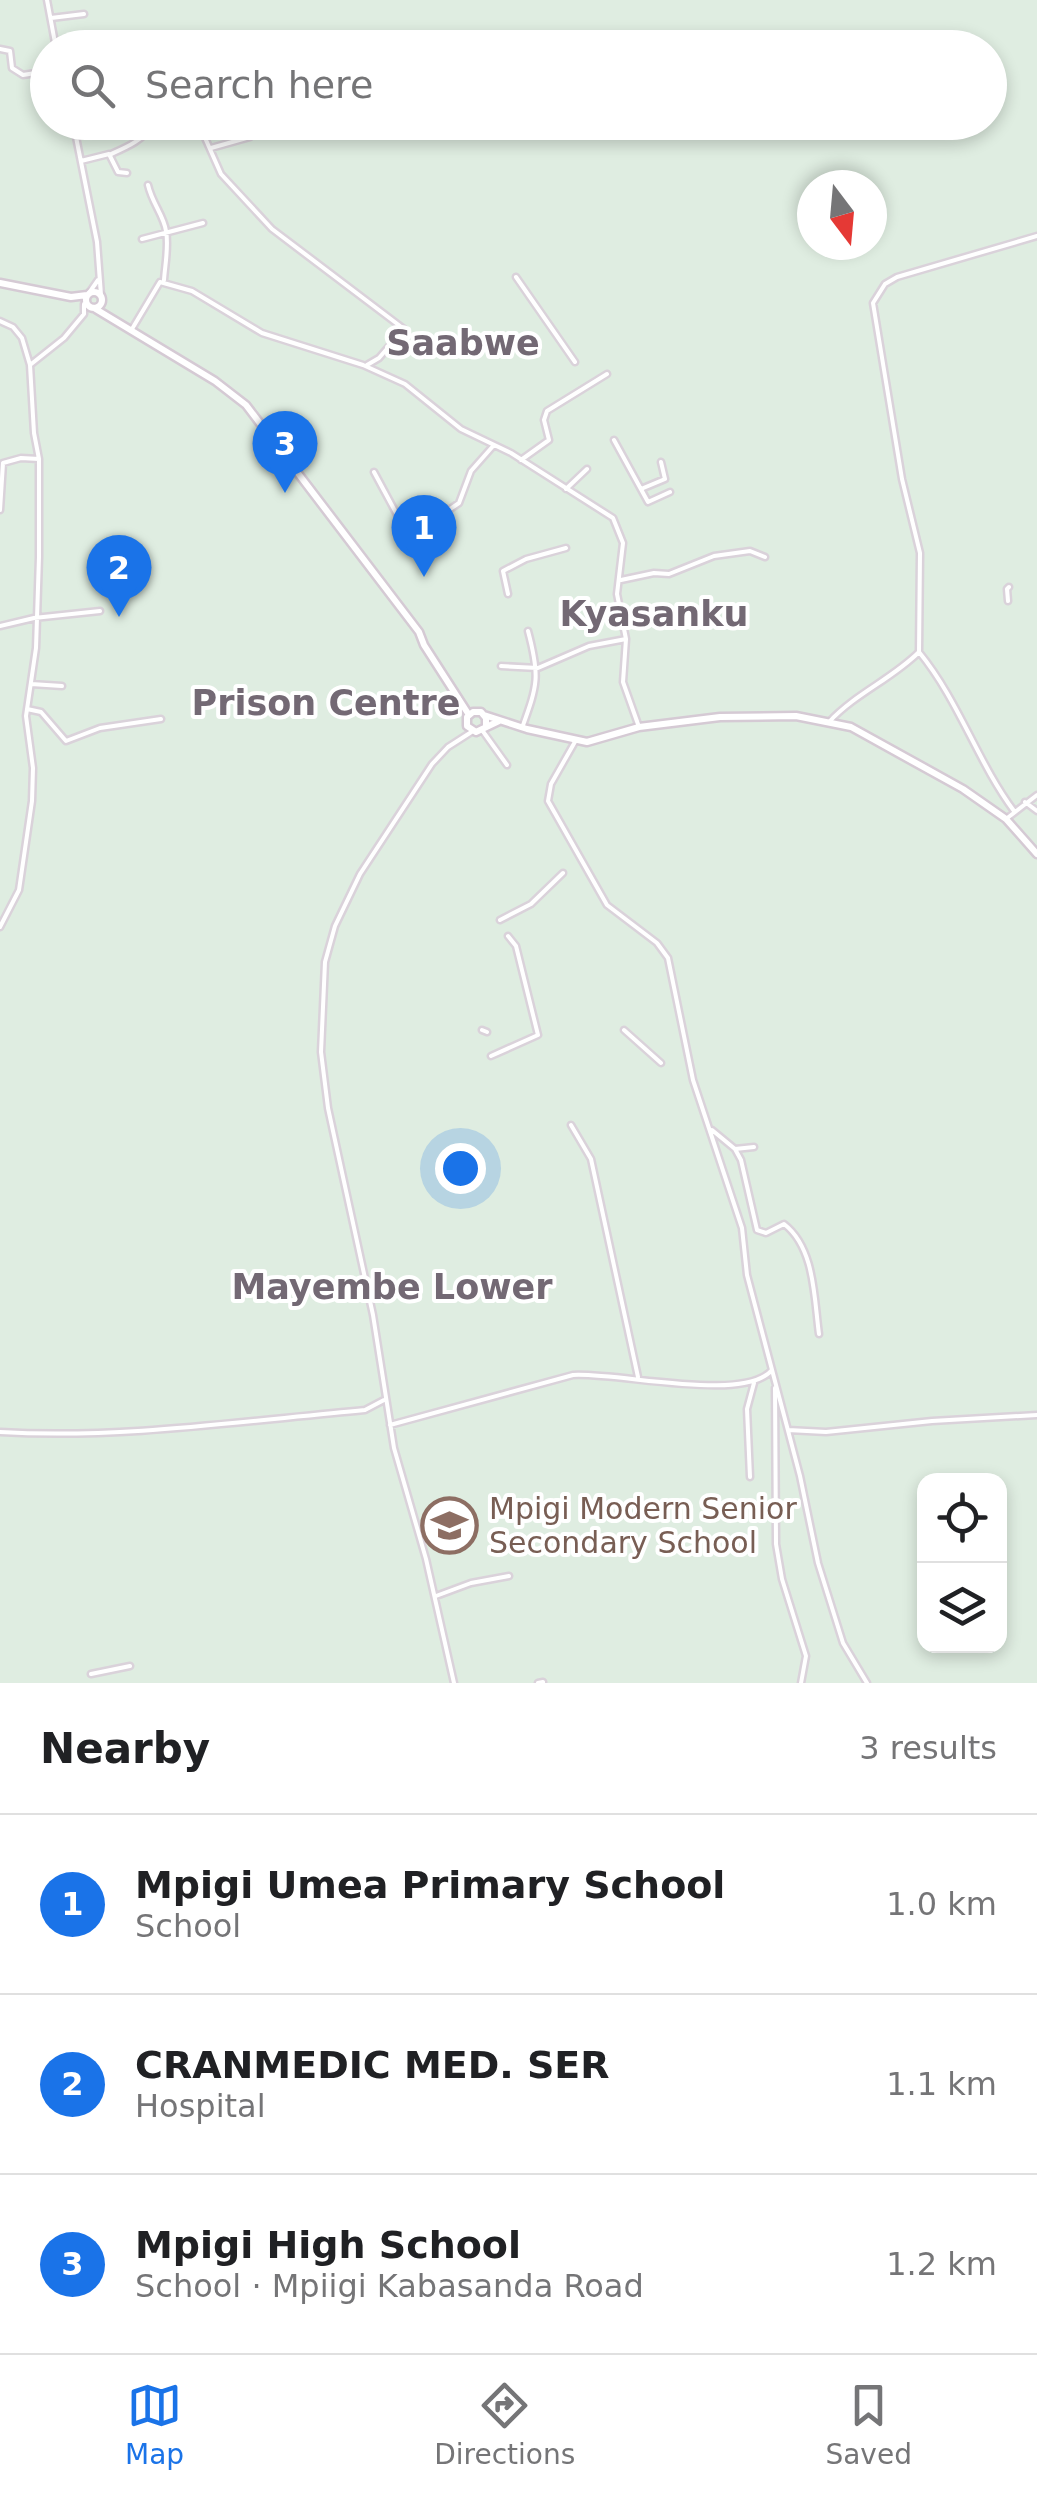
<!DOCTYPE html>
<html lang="en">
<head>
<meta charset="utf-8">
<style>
  :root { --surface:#fff; --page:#f6f6f6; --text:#202124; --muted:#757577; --line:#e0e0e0; --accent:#1a73e8 }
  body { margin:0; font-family:"DejaVu Sans",sans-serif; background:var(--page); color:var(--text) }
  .controls { position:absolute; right:30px; bottom:30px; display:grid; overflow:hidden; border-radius:20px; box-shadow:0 5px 15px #0003 }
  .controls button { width:90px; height:90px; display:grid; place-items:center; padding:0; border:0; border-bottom:2px solid var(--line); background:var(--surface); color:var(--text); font:50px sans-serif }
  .compass { position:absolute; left:797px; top:170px; width:90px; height:90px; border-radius:50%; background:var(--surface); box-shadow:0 5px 15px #0003; rotate:164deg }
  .you { position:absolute; left:460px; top:1168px; width:35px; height:35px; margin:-25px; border:8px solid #fff; border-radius:50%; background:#1a73e8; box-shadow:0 0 0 15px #1a73e833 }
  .badge { display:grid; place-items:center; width:65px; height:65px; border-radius:50%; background:var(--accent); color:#fff; font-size:32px; font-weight:700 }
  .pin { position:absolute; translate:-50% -82px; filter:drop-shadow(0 2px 5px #0008) }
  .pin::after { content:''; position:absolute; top:52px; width:35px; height:30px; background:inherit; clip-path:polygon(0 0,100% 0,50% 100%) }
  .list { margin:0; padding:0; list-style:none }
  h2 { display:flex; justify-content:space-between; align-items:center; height:130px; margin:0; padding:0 40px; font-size:42px }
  h2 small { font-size:32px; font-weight:400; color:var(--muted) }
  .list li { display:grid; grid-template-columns:65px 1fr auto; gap:30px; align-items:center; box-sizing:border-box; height:180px; padding:0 40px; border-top:2px solid var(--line) }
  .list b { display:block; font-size:38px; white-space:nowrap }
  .list p { margin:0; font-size:32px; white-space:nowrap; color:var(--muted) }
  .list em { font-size:32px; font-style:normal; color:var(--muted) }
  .icon { flex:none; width:55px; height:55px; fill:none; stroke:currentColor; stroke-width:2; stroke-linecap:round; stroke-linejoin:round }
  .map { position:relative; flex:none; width:1037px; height:1683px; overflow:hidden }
  .search { position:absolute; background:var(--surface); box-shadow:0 5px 15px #0003; left:30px; right:30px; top:30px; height:110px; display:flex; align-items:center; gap:25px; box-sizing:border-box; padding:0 35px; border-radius:55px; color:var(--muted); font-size:38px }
  .sheet { height:670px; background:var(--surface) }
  nav { display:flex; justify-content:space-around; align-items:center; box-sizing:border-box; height:140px; border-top:2px solid var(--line); background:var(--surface); font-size:28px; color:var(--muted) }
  nav a { display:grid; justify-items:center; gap:5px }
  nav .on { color:var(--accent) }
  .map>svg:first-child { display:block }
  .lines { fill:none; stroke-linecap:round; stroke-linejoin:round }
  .minor-casing { stroke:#dad2da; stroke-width:9 }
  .secondary-casing { stroke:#d5cad4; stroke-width:11 }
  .minor { stroke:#fff; stroke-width:4 }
  .secondary { stroke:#fff; stroke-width:6 }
  .labels { text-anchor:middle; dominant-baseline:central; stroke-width:8; stroke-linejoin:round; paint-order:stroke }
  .education-label { font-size:30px; fill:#785e54; stroke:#fff; text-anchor:start }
  .quarter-label { font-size:35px; font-weight:bold; fill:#736974; stroke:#fff }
</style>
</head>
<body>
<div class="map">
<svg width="1037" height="1683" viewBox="0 0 1037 1683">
  <rect width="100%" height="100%" fill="#dfede1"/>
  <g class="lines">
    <defs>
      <path id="minor" d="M47,0l9,48
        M51,18l33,-4
        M0,49l10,2 2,17 11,7 25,-4
        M73,122l24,120 4,53
        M150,122l7,4 20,-4
        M198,122l23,52 51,55 132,100 -25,29 -12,7
        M211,148l39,-11
        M111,154c16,-7 33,-14 41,-30
        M81,161l28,-7 9,18 9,1
        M148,185c4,18 16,31 18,46 3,15 -1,34 -2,49
        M142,239l61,-16
        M516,277l59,85
        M89,293l9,-13
        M0,321l13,6 9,11 8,27 4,68 5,26v98l-3,91 -10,68 7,52 -1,33 -13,89 -19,37
        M132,329l28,-47 32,9 70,42 101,32 42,19 56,45 50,24 102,65 10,25 -6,51 9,45 -3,43 16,45
        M30,365l34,-27 20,-24v-10
        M614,440l34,62 22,-10
        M521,460l28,-20 -5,-20 3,-9 60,-37
        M374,472l35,65 50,-34 12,-32 23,-26
        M566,489l21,-20
        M641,489l24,-10 -4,-17
        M0,510l3,-47 18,-5 18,1
        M621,580l33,-7 15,1 45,-18 36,-5 15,6
        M508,594l-5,-23 23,-12 40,-11
        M1008,601l-1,-12 2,-2
        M0,626l34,-8 66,-7
        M919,652c40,49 58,109 95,159
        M501,666l37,2 51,-22 37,-7
        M31,684l31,2
        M27,709l14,3 25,29 34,-13 61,-9
        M829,722c27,-29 63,-43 90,-70l1,-99 -18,-74 -29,-176 12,-19 12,-7 140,-41
        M522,728c16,-44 18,-52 6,-97
        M482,730l25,35
        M576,740l-25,44 -3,17 59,104 50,38 11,15 25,122 49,148 5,47 53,201 18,87 25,80 24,40
        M1025,802l12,9
        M1006,819l31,-24
        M500,920l31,-16 32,-31
        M482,1030l5,2
        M624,1030l37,33
        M491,1056l47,-21 -22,-89 -8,-10
        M571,1125l20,34 47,218
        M712,1130l23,19 19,-2
        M735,1149l6,11 16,70 9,3 18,-9c31,24 30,74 35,110
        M775,1388l1,156 6,35 24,77 -5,27
        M390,1425l183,-50c46,-3 171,28 199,-5
        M788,1430l38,2 106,-11 105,-6
        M0,1432c122,7 243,-11 365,-22l19,-10
        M750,1477l-3,-68 7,-26
        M436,1596l35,-13 38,-7
        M91,1674l39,-8
        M454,1683l-28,-124 -32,-111 -21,-133 -45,-207 -7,-56 4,-90 10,-36 25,-52 72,-110 16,-17 25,-16
        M538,1683l5,-1"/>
      <path id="secondary" d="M0,283l71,14 16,-2
        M86 300a8 8 0 1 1 16 0a8 8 0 1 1-16 0Z
        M94,308l121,73 31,24 173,227 5,13 45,70
        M484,715l43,14 60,13 52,-15 81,-10 76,-1 55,11 112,62 43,30 31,35
        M486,725v-7l-5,-6h-8l-6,5v9l9,6 23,-11"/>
    </defs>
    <use href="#minor" class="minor-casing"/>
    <use href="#secondary" class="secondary-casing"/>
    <use href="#minor" class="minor"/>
    <use href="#secondary" class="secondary"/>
  </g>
  <defs>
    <symbol id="school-ring" viewBox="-11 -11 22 22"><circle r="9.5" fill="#fff" stroke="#8d6e63" stroke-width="1.5"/><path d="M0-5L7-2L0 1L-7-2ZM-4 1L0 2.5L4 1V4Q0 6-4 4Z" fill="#8d6e63"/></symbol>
  </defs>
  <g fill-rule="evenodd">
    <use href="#school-ring" x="418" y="1494" width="63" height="63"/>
  </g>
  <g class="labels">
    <g class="education-label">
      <text x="489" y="1508">Mpigi Modern Senior<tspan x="489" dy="34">Secondary School</tspan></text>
    </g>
    <g class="quarter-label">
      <text x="463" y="343">Saabwe</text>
      <text x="654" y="614">Kyasanku</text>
      <text x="326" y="703">Prison Centre</text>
      <text x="392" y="1287">Mayembe Lower</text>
    </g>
  </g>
</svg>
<div class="controls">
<button><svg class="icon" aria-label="locate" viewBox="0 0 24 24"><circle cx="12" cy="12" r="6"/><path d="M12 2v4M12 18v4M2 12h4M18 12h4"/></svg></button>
<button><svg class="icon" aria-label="layers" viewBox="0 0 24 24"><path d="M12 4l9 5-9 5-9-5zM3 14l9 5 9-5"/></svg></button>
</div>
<svg class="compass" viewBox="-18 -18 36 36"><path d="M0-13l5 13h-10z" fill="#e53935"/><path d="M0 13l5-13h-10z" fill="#757577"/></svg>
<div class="you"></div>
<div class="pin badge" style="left:424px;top:577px">1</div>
<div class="pin badge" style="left:119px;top:617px">2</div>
<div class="pin badge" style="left:285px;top:493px">3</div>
<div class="search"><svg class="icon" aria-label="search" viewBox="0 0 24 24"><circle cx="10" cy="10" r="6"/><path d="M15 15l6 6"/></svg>Search here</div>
</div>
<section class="sheet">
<h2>Nearby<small>3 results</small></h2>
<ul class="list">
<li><span class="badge">1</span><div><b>Mpigi Umea Primary School</b><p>School</p></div><em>1.0 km</em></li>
<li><span class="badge">2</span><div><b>CRANMEDIC MED. SER</b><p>Hospital</p></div><em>1.1 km</em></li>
<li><span class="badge">3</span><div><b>Mpigi High School</b><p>School · Mpiigi Kabasanda Road</p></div><em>1.2 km</em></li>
</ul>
</section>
<nav>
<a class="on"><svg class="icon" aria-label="map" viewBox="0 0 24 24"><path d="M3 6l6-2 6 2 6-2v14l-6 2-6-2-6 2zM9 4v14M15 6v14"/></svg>Map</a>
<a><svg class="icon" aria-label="directions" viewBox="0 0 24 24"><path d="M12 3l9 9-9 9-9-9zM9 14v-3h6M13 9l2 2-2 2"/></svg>Directions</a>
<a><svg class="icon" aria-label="saved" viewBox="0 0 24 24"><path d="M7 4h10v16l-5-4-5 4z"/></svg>Saved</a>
</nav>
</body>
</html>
